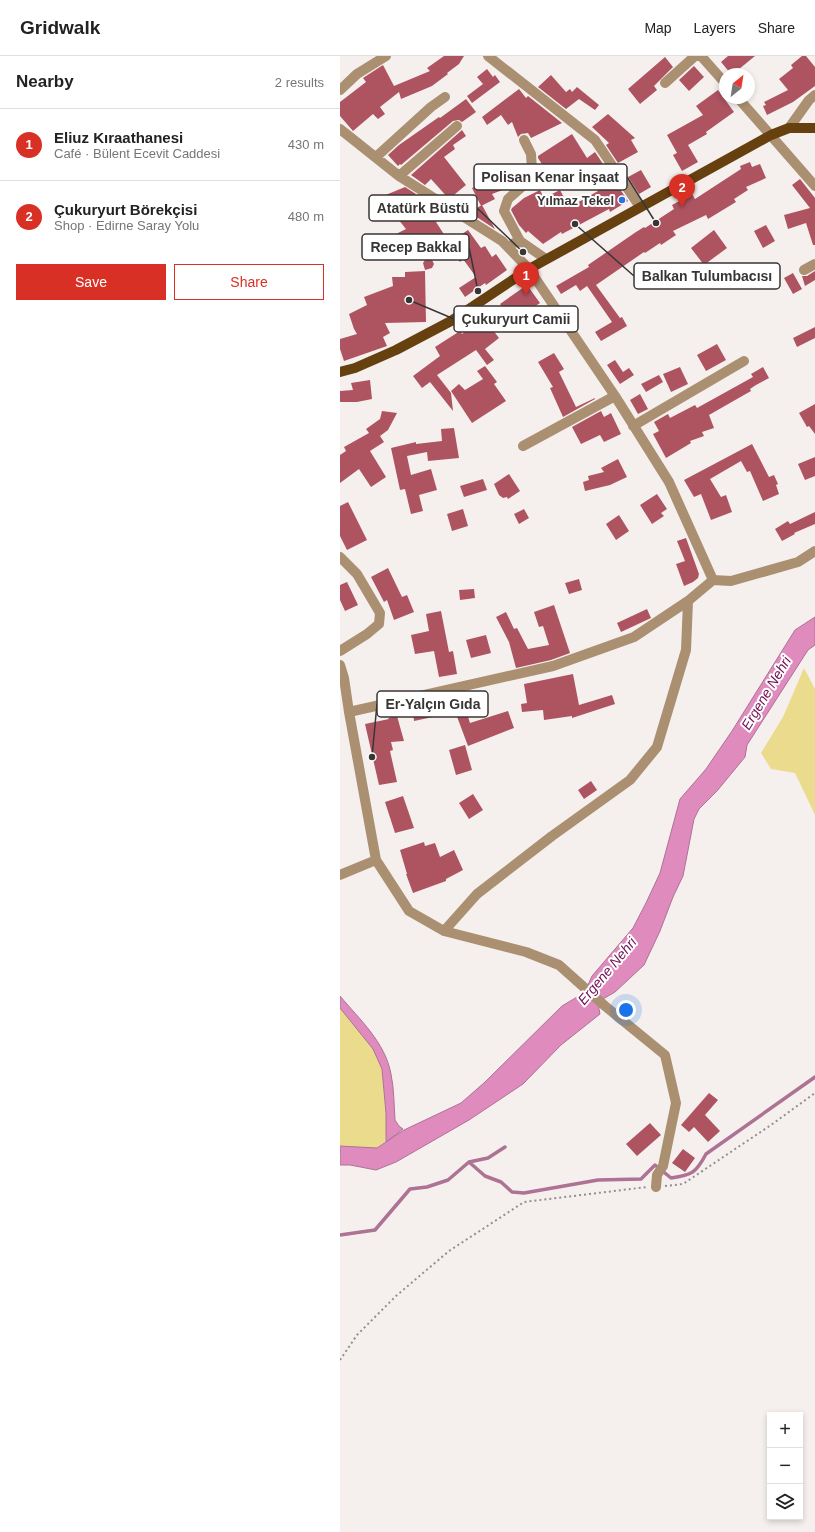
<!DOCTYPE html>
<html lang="en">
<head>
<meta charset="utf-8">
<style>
  :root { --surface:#fff; --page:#f6f6f6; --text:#222; --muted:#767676; --line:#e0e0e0; --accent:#d93025 }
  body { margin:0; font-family:Helvetica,sans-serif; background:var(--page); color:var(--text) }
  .controls { position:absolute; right:12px; bottom:12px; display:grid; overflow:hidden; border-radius:0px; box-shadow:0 2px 6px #0003 }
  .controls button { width:36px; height:36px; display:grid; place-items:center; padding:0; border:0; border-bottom:1px solid var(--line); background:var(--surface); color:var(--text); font:20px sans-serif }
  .compass { position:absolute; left:379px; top:12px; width:36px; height:36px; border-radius:50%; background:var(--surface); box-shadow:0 2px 6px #0003; rotate:30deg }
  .you { position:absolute; left:286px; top:954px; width:14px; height:14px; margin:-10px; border:3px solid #fff; border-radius:50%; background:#1a73e8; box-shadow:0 0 0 6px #1a73e833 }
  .badge { display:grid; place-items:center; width:26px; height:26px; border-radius:50%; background:var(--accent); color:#fff; font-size:13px; font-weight:700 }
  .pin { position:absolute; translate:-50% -33px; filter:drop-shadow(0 1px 2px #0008) }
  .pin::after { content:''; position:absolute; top:21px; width:14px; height:12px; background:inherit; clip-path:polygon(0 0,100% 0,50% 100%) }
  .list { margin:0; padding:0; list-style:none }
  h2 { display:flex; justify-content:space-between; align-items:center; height:52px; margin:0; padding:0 16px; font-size:17px }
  h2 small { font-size:13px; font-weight:400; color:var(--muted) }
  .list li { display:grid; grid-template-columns:26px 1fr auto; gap:12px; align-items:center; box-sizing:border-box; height:72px; padding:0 16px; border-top:1px solid var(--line) }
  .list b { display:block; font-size:15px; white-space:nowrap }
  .list p { margin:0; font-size:13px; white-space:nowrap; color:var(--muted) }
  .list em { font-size:13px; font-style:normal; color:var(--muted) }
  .actions { display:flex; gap:8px; padding:12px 16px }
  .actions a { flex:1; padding:9px 0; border:1px solid var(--accent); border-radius:0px; text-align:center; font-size:14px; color:var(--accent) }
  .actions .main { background:var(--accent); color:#fff }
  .icon { flex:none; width:22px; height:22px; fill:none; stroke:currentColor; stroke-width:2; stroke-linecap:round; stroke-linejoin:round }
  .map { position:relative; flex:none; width:475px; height:1476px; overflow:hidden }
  header { display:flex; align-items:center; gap:24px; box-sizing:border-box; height:56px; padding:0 20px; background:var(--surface); border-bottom:1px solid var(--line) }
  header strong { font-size:19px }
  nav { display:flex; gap:22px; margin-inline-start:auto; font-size:14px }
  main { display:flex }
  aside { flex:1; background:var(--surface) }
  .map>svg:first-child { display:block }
  .green { fill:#ebdb8d }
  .water { fill:#df8bbd; stroke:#ad7294 }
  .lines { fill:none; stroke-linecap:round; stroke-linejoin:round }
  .stream { stroke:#ad7294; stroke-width:3.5 }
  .building { fill:#ae5461 }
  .path { stroke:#928f8d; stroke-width:2; stroke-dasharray:2 3; stroke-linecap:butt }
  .minor { stroke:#aa8f71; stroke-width:10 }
  .major { stroke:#66410f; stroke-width:10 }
  .poi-dot { fill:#2b73e0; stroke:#fff; stroke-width:1.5 }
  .labels { text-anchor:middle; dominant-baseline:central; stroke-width:4; stroke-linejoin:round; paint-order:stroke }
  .poi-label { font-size:13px; font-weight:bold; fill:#383635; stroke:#fff; text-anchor:end }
  .water-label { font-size:14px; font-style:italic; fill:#731055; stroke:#fff }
  .leader { fill:none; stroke:#383635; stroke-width:1.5 }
  .callout-dot { fill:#383635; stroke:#fff; stroke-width:1.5 }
  .callout { fill:#fff; stroke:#383635; stroke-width:1.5 }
  .callout-label { font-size:14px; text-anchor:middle; font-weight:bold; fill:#383635 }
</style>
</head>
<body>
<header>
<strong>Gridwalk</strong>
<nav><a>Map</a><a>Layers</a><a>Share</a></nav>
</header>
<main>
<aside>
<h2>Nearby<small>2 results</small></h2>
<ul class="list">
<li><span class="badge">1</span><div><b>Eliuz Kıraathanesi</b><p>Café · Bülent Ecevit Caddesi</p></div><em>430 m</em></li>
<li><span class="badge">2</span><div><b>Çukuryurt Börekçisi</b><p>Shop · Edirne Saray Yolu</p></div><em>480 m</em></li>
</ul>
<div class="actions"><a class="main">Save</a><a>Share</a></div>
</aside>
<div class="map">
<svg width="475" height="1476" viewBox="0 0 475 1476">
  <rect width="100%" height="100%" fill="#f5f0ee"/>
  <path class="green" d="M464,612l11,21v126l-20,-42 -24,-4 -10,-16 22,-36z
    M0,952l33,41 9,20 5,56 -2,17 -8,6 -37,-2z"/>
  <path class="water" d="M475,561v28l-7,5 -61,95 -2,12 -28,34 -18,18 -5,10 -11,57 -10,21 -13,34 -16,34 -29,27 -12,7 -16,-12 5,-11 41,-48 13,-25 14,-30 20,-74 26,-30 26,-38 63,-101z
    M242,938l16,10 2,10 -39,31 -38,39 -54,36 -73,42 -20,8 -26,-5h-10v-19l37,2 9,-6v-29l-4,-44 -9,-20 -33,-41v-12c20,24 45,46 51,78 3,14 3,31 4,46l4,6 4,3 -17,13 18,-12 57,-27 24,-21 77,-76z"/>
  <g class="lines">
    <path class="stream" d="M129,1106l16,14 16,6 11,10 12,1 74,-13 43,-1 14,-14 16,13c21,-3 25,-5 35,-24l109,-77
      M0,1179l35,-5 35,-41 17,-2 21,-7 21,-18 19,-4 17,-11"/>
  </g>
  <path class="building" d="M104,0h20l-5,8 -12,9 1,1 -16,12 -31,13 -2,-7 -19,15 5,7 -7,5 -5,-5 -20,17 -13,-15v-14l26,-20 -3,-4 20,-13 11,21 36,-15 -3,-3z
    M388,0h27l-22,18h-2l-10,-12z
    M462,0h4l9,11v19l-22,16 -26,13 -4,-9 3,-1 -2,-3 24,-12 -9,-11 14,-11 -2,-3z
    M325,1l8,10 -19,19 3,4 -17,14 -12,-15z
    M354,10l10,11 -15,14 -10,-11z
    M147,13l6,8 2,-2 5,7 -28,21 -5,-7 16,-12 -6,-7z
    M211,19l15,17 4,-3 2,3 5,-5 22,18 -4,5 -16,-11 -13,10 -28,-22z
    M179,33l7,9 2,-2 34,27 -31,15 -3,-5 -7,1 -3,3 -6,-15 -4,3 -7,-10 -14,10 -5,-8z
    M378,34l16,22 -28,20 1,2 -19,11 10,17 -16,9 -9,-16 4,-2 -10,-18 36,-20 -7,-9z
    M126,43l10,13 -14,10 -3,-2 -6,1 -52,44 -1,-1 -2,2 -10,-11 11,-10 40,-28 1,1z
    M268,58l27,24 -4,2 7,12 -20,11 -12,-18 3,-2 -17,-16z
    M122,74l4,6 -13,9 2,4 -11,8 22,28 -17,14 -18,-20 -6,6 -14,-10z
    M232,78l15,24 8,-6 33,49 -18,11 -1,-3 -47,25 -1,-2 -18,12 -15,-13 -2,2 -7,-8 -8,-15 1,-2 12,-10 16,-8 4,8 16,-8 8,15 6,-2 1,1 23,-13 -12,-23 -20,15 -10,-12 4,-3 -4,2 -2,-2 -7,4 -9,-14v-2z
    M410,106l2,5 8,-3 6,14 -20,9 2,3 -14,9 2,3 -28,17 -2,-4 -33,16 3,4 -15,10 -1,-2 -15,10 -1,-1 -48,33 24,33 2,-1 5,9 -26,15 -6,-9 17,-10 -25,-36 -7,5 -4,-6 -15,9 -5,-8 33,-19 -1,-2 48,-33 8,-5 1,1 29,-19 -2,-4 20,-11 3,5 46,-30 -1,-3z
    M301,114l10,17 -12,7 -11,-17z
    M168,117l5,13 -21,8 3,5 -14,7 -9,-18 14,-7z
    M460,123l15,19v47h-2l-7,-22 -18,6 -4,-14 26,-7 -18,-23z
    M65,131l11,7 -4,4 17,19 5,-4 6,6 -4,3 11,17 -18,11 -9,-13 -22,11 -4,-8 4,-2 -2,-4 10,-5 -20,-25 -12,5 -3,-8z
    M142,149l13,24 -26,-17z
    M426,169l9,16 -12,7 -9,-17z
    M128,174l13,18 4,-2 7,11 4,-3 11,16 -21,15 -1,-2 -20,14 -6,-9 17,-11 -13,-18 -3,3 -13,-18z
    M374,174l13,18 -23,17 -13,-17z
    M89,202l3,2 2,4 -2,4 -7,2 -2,-7 2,-3z
    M85,215l1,51 -41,1 5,10 -7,4 4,9 -43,15 -4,-12v-10l17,-5 -3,-5 -5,-15 18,-9 -3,-8 29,-11 -1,-9h13v-5z
    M475,215v9l-10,6 -3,-10h5z
    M453,217l9,16 -9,5 -9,-16z
    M187,229l13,18 -28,19 -12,-18z
    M143,261l16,21 -14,11 9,11 -7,5 -11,-15 -39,25 14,18 2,18 -23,-29 -8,6 -9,-12 27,-20 -5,-9 25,-16 2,3z
    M475,271v11l-18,9 -4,-9z
    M377,288l9,16 -20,11 -9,-16z
    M214,297l10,16 -5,3 17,35 19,-9v1l-32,18 -13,-29 3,-1 -15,-25z
    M275,304l8,12 6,-4 5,7 -14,9 -13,-19z
    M145,310l12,16 -3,2 12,17 -34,22 -21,-32 8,-7 6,6 18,-11 -6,-8z
    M340,311l8,17 -17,8 -8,-18z
    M423,311l6,11 -13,7 -6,4 1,2 -42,24 5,13 -12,4 2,4 -14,5 1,2 -25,15 -13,-24 6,-3 -5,-9 14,-8 2,4 25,-13 2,3 56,-31 -2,-3z
    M319,319l4,7 -17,10 -5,-8z
    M30,324l2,19 -15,3h-17v-11l13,-1 -2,-7z
    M300,338l8,15 -10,5 -8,-14z
    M475,348v30l-6,-8 -2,1 -8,-14z
    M42,355l15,2 -9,17 -8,6 4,6 -14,9 16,26 -15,10 -12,-18 -19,14v-28l6,-4 -2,-4 25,-14 -3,-4 14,-10z
    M261,355l3,6 7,-4 10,21 -17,8 -4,-7 -19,9 -9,-17z
    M114,372l5,30 -31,3 -1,-9 -20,4 4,19 20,-6 6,21 -18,5 4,16 -12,3 -6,-25 -5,1 -9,-42 25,-6v2l26,-3 -1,-12z
    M412,388l17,33 5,-2 4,9 -2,1 3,9 -16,7 -13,-30 -3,1 -6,-11 -31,18 11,18 5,-2 6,17 -21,8 -10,-26 -7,3 -10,-17z
    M475,401v19l-10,4 -7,-16z
    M278,403l9,18 -17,8 -25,6 -2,-9 6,-2 -1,-4 16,-4 -3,-4z
    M169,418l11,17 -12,8 -1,-2 -4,1 -4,-3 -5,-11z
    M143,423l4,11 -23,7 -4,-11z
    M317,438l10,15 -6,4 3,3 -12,8 -12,-19z
    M8,446l19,38 -20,10 -7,-14v-30z
    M123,453l5,17 -16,5 -5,-17z
    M184,453l5,9 -10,6 -5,-10z
    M475,456v12l-21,9 1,1 -13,7 -7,-12 13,-8 2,3z
    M279,459l10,16 -13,9 -10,-16z
    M346,482l13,36 -1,4 -5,4 -9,4 -8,-22 9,-3 -8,-20z
    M48,512l14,29 5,-2 7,17 -20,8 -7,-20 -3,2 -13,-25z
    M239,523l3,11 -13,4 -4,-11z
    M7,526l11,23 -13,6 -5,-11v-15z
    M134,533l1,9 -15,2 -1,-10z
    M214,549l16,48 -19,7 -35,8 -7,-26 -13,-25 10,-5 8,17 3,-1 11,21 21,-4 -6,-19 -4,1 -5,-15z
    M307,553l4,9 -30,14 -4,-9z
    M101,555l8,41 4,-1 4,23 -18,3 -5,-26 -19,3 -4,-19 18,-4 -3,-17z
    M146,579l5,18 -20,5 -5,-18z
    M233,618l6,31 33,-10 3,9 -43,14v-2l-28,4 -1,-10 -21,2 -1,-8 6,-1 -3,-19z
    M122,642l8,25 38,-12 6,17 -46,18 -12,-32 -3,1 -4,-13z
    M91,652l2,9 -19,4 -1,-10z
    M57,660l7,25 -13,1 2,8 -3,1 7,31 -18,3 -14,-61 24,-5 -1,-1z
    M125,689l7,25 -16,5 -7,-25z
    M251,725l6,9 -13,9 -6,-9z
    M133,738l10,16 -14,9 -10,-16z
    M63,740l11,32 -19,5 -10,-31z
    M84,786l1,4 10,-3 5,14 14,-7 9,20 -17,9v2l-33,12 -7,-19h1l-7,-24z
    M369,1037l9,7 -13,15 15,16 -12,11 -14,-15 -5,5 -8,-7z
    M310,1067l11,12 -24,21 -11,-12z
    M343,1093l12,9 -10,14 -13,-9z"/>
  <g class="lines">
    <path class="path" d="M325,1130l18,-2 88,-59 44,-32
      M0,1304l17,-25 39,-39 53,-45 75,-49 123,-15"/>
    <path class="minor" d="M148,0l107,84 45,67
      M361,0l24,27
      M325,27l30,-27
      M0,34l17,-16 29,-18
      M398,42l77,88
      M449,72l20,-28 6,-5
      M0,73l59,47 103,65 27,28 86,127 54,86 44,98
      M36,101l55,-50 14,-10
      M59,120l58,-50
      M180,185l-16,-30 4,-12 16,-14 8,-15 -1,-16 -7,-14
      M174,187l6,-2 26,18
      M464,214l11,-6
      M293,370l111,-65
      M183,390l92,-50
      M0,501l17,17 23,39 -1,11 -12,10 -27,17
      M0,609l4,13 5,34 27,148 33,51 35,20 82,21 33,13 46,41 60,49 11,48 -13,63 -6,9 -1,12
      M9,656l204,-46 81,-29 54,-36 25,-21 18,1 67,-19 17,-11
      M0,819l36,-15
      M104,875l33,-37 75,-58 78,-56 27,-33 29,-97 2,-49"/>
    <path class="major" d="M0,316l15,-4 41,-18 55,-29 78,-52 242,-134 18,-7h26"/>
  </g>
  <circle class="poi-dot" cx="282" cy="144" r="4"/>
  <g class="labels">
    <g class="poi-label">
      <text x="274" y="144">Yılmaz Tekel</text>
    </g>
    <g class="water-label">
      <text transform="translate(426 637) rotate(-59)">Ergene Nehri</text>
      <text transform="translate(267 915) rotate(-50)">Ergene Nehri</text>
    </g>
  </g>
  <path class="leader" d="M316 167L287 121M183 196L137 152M138 235L129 191M235 168L294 220M69 244L114 263M32 701L37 648"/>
  <g class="callout-dot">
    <circle cx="316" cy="167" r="4"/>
    <circle cx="183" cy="196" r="4"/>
    <circle cx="138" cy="235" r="4"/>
    <circle cx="235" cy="168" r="4"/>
    <circle cx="69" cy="244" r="4"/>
    <circle cx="32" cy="701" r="4"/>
  </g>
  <g class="callout">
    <rect x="134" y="108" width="153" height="26" rx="4"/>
    <rect x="29" y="139" width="108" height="26" rx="4"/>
    <rect x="22" y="178" width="107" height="26" rx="4"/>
    <rect x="294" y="207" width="146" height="26" rx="4"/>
    <rect x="114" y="250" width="124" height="26" rx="4"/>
    <rect x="37" y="635" width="111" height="26" rx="4"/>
  </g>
  <g class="callout-label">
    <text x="210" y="126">Polisan Kenar İnşaat</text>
    <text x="83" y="157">Atatürk Büstü</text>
    <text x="76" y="196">Recep Bakkal</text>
    <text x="367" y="225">Balkan Tulumbacısı</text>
    <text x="176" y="268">Çukuryurt Camii</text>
    <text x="93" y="653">Er-Yalçın Gıda</text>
  </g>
</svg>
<div class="controls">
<button>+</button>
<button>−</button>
<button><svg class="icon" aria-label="layers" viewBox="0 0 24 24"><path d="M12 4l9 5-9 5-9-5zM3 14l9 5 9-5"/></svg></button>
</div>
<svg class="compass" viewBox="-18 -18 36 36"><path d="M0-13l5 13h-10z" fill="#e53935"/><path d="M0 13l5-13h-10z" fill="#767676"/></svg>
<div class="you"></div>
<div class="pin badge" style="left:186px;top:239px">1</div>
<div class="pin badge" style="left:342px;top:151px">2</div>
</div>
</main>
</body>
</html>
